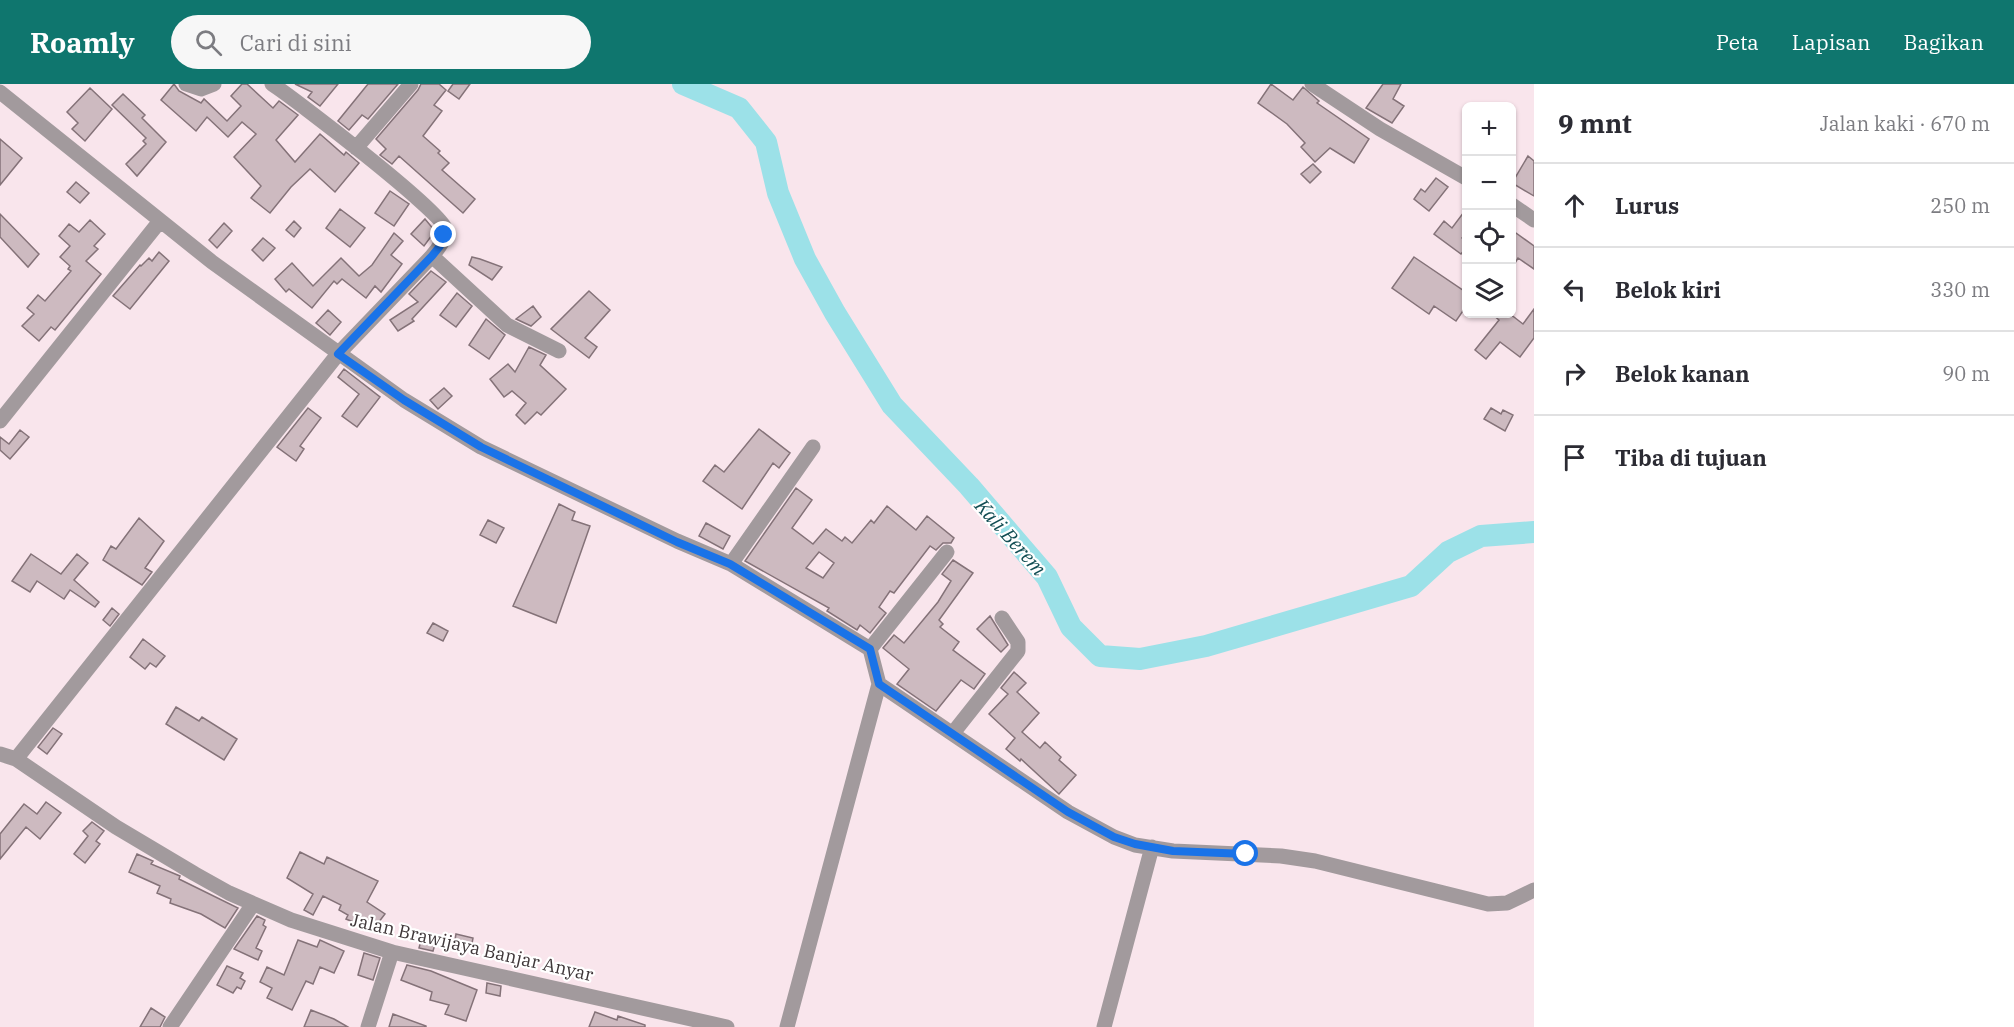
<!DOCTYPE html>
<html lang="id">
<head>
<meta charset="utf-8">
<style>
  :root { --surface:#fff; --page:#f7f7f7; --text:#2b2b33; --muted:#7c7c81; --line:#e1e1e2; --accent:#0f766e }
  body { margin:0; font-family:"IBM Plex Serif",serif; background:var(--page); color:var(--text) }
  .controls { position:absolute; right:18px; top:18px; display:grid; overflow:hidden; border-radius:9px; box-shadow:0 2px 4px #0004 }
  .controls button { width:54px; height:54px; display:grid; place-items:center; padding:0; border:0; border-bottom:2px solid var(--line); background:var(--surface); color:var(--text); font:30px sans-serif }
  .stop { position:absolute; width:18px; height:18px; margin:-14px; border:4px solid #1a73e8; border-radius:50%; background:#fff }
  .stop.end { background:#1a73e8; border-color:#fff; box-shadow:0 2px 6px #0008 }
  .list { margin:0; padding:0; list-style:none }
  h2 { display:flex; justify-content:space-between; align-items:center; height:78px; margin:0; padding:0 24px; font-size:26px }
  h2 small { font-size:20px; font-weight:400; color:var(--muted) }
  .list li { display:grid; grid-template-columns:39px 1fr auto; gap:18px; align-items:center; box-sizing:border-box; height:84px; padding:0 24px; border-top:2px solid var(--line) }
  .list b { display:block; font-size:22px; white-space:nowrap }
  .list em { font-size:20px; font-style:normal; color:var(--muted) }
  .icon { flex:none; width:33px; height:33px; fill:none; stroke:currentColor; stroke-width:2; stroke-linecap:round; stroke-linejoin:round }
  .map { position:relative; flex:none; width:1534px; height:943px; overflow:hidden }
  header { display:flex; align-items:center; gap:36px; box-sizing:border-box; height:84px; padding:0 30px; background:var(--accent); color:#fff }
  header strong { font-size:28px }
  nav { display:flex; gap:33px; margin-inline-start:auto; font-size:21px }
  .search { width:420px; height:54px; background:var(--page); display:flex; align-items:center; gap:15px; box-sizing:border-box; padding:0 21px; border-radius:33px; color:var(--muted); font-size:22px }
  main { display:flex }
  aside { flex:1; background:var(--surface) }
  .map>svg:first-child { display:block }
  .lines { fill:none; stroke-linecap:round; stroke-linejoin:round }
  .river { stroke:#9ce1e8; stroke-width:22 }
  .building { fill:#cdbac0; stroke:#847278; stroke-width:1.5; fill-rule:evenodd }
  .minor { stroke:#a29a9d; stroke-width:15 }
  .route { stroke:#1a73e8; stroke-width:8 }
  .labels { text-anchor:middle; dominant-baseline:central; stroke-width:4.5; stroke-linejoin:round; paint-order:stroke }
  .street-label { font-size:18px; fill:#3e3638; stroke:#fff }
  .water-label { font-size:20px; font-style:italic; fill:#124e54; stroke:#fff }
</style>
</head>
<body>
<header>
<strong>Roamly</strong>
<div class="search"><svg class="icon" aria-label="search" viewBox="0 0 24 24"><circle cx="10" cy="10" r="6"/><path d="M15 15l6 6"/></svg>Cari di sini</div>
<nav><a>Peta</a><a>Lapisan</a><a>Bagikan</a></nav>
</header>
<main>
<div class="map">
<svg width="1534" height="943" viewBox="0 0 1534 943">
  <rect width="100%" height="100%" fill="#f9e5ec"/>
  <g class="lines">
    <path class="river" d="M683,0l56,24 27,34 12,51 27,66 30,54 57,92 77,81 78,91 24,50 29,29 40,3 66,-13 205,-60 37,-34 33,-16 53,-4"/>
  </g>
  <path class="building" d="M174,0l5,7 22,12 3,-4 23,22 14,-15 -10,-10 11,-12h5l26,24 6,-7 19,14 -22,25 19,22 25,-28 24,21 2,-3 13,11 -24,29 -25,-23 -19,18 -21,26 -19,-15 10,-12 -27,-29 22,-23 -14,-12 -14,15 -21,-20 -11,14 -35,-31z
    M295,0h43l-18,22 -12,-9 4,-5z
    M368,0h30l-30,35 -6,-4 -13,15 -11,-9z
    M421,0h18l7,6 -12,15 8,6 -19,25 17,15 -2,2 11,10 -7,7 33,29 -12,14 -64,-57 -7,8 -12,-9 6,-6 -10,-10 42,-49z
    M453,0h17l-11,15 -11,-8z
    M1271,0l22,16 10,-13 16,14 -2,2 52,36 -15,24 -24,-15 -15,14 -14,-15 4,-4 -18,-19 -29,-21z
    M1383,0h18l-8,15 11,7 -12,17 -26,-15z
    M90,4l22,21 -27,32 -13,-12 6,-6 -11,-11z
    M123,10l22,21 -3,3 24,24 -29,34 -11,-12 20,-20 -3,-3 3,-3 -34,-33z
    M0,55l22,19 -22,27z
    M1528,72l6,5v35l-22,-13z
    M1313,80l8,8 -11,11 -9,-9z
    M1436,94l12,9 -19,24 -15,-12 7,-10 4,3z
    M76,98l13,11 -9,10 -13,-11z
    M390,107l19,13 -15,22 -19,-13z
    M1467,124v25l-5,5 5,4v5l-6,7 -27,-20 10,-13 8,7z
    M340,125l25,19 -15,19 -24,-19z
    M0,130l39,40 -11,13 -28,-30z
    M425,135l10,12 -11,15 -13,-12z
    M90,136l15,14 -11,12 4,3 -12,12 15,13 -46,56 -4,-3 -12,14 -17,-15 12,-12 -7,-6 11,-13 7,6 26,-30 -3,-2 2,-3 -10,-9 10,-11 -11,-10 10,-12 10,8z
    M294,137l7,7 -7,9 -8,-7z
    M224,139l8,8 -15,17 -8,-8z
    M394,149l9,8 -12,14 11,9 -21,28 -6,-6 -9,12 -24,-19 -5,5 -3,-3 -22,27 -23,-19 -3,3 -11,-13 17,-16 21,23 28,-28 18,18 13,-11z
    M1516,149l18,13v23l-16,-11 -6,10v-29z
    M263,154l12,10 -12,13 -11,-11z
    M159,168l10,9 -39,48 -17,-13 27,-31 1,1 8,-8 3,3z
    M472,173l8,2 22,8 -10,13 -23,-15z
    M1414,173l53,36v12l-11,16 -22,-15 -5,8 -37,-26z
    M431,187l15,11 -34,37 2,2 -16,10 -8,-11 28,-18 -9,-8z
    M589,207l21,19 -25,28 12,9 -8,11 -38,-29z
    M457,209l15,13 -16,21 -16,-12z
    M533,222l8,11 -10,9 -15,-7z
    M1534,225v29l-14,19 -20,-15 -14,17 -11,-9 24,-30 -7,-6h18l13,10z
    M328,226l13,12 -11,13 -14,-12z
    M486,235l19,16 -16,24 -20,-14z
    M529,263l17,8 -6,10 26,24 -25,26 -4,-3 -12,12 -9,-9 10,-12 -14,-12 -8,6 -14,-18 18,-15 7,8z
    M344,285l36,28 -23,30 -15,-11 17,-22 -21,-17z
    M444,304l8,8 -14,13 -8,-9z
    M308,324l13,10 -21,28 4,3 -8,12 -19,-14z
    M1491,324l10,6 2,-4 10,5 -8,16 -21,-12z
    M759,345l31,24 -11,15 -6,-5 -31,46 -39,-28 12,-16 9,7z
    M20,346l9,7 -19,22 -10,-9v-13l9,7z
    M796,404l16,12 -20,28 21,16 13,-15 16,12 3,-4 7,6 19,-23 3,3 13,-17 29,24 11,-14 27,22 -3,5h-8l-7,7 -6,-4 -36,47 -4,-2 -11,16 7,6 -16,20 -10,-8 -3,5 -30,-19 2,-3 -84,-47zM819,468l15,11 -11,15 -17,-10z
    M559,420l16,8 -3,8 18,6 -34,97 -43,-17z
    M139,434l25,23 -19,27 7,4 -10,13 -39,-25 8,-14 5,3z
    M488,436l16,8 -8,15 -16,-8z
    M706,439l24,13 -7,13 -24,-13z
    M31,470l30,20 16,-20 11,9 -14,17 25,22 -4,5 -25,-17 -6,9 -27,-18 -7,11 -18,-11z
    M953,476l20,13 -34,47 4,4 -3,3 19,15 -6,8 32,24 -11,15 -13,-9 -25,31 -39,-27 12,-15 -26,-21 11,-13 10,8 34,-41 13,-21 -9,-7z
    M112,524l7,6 -9,12 -7,-6z
    M990,532l18,29 -7,7 -24,-23z
    M433,539l15,8 -5,10 -16,-8z
    M143,555l22,17 -9,11 -6,-4 -5,6 -15,-12z
    M1014,588l12,11 -9,9 22,21 -17,19 18,16 5,-6 16,15 -2,3 17,15 -17,19 -38,-35 -1,2 -14,-12 9,-11 -26,-24 19,-20 -7,-6z
    M176,623l23,14 3,-4 35,22 -13,21 -58,-36z
    M53,644l9,6 -15,20 -9,-7z
    M46,718l15,11 -21,26 -14,-12 -26,32v-25l24,-30 13,10z
    M92,738l12,9 -8,10 4,3 -15,19 -11,-9 14,-18 -5,-5z
    M300,768l24,12 3,-7 51,24 -11,21 18,12 -10,13 -15,-9 -2,6 -12,-5 2,-4 -9,-5 2,-5 -18,-9 -10,19 -9,-5 9,-16 -26,-16z
    M137,770l16,7 -2,3 29,12 -1,3 59,29 -13,20 -24,-14 -31,-11 1,-4 -14,-6 3,-7 -31,-14z
    M257,832l8,4 -2,5 3,2 -10,21 6,3 -4,9 -24,-11z
    M456,850l17,4 -2,11 -17,-3z
    M422,853l14,4 -3,10 -14,-3z
    M298,856l19,7 3,-7 24,11 -10,22 -14,-6 -7,17 -7,-3 -14,29 -25,-12 5,-10 -12,-6 7,-15 17,8z
    M364,869l16,5 -7,22 -15,-5z
    M407,881l24,6 46,19 -11,31 -21,-7 4,-9 -19,-5 2,-8 -31,-12z
    M227,882l16,7 -3,5 5,3 -4,8 -4,-2 -4,6 -16,-8z
    M487,899l14,3 -1,10 -14,-3z
    M151,924l14,9 -5,10h-20z
    M311,926l23,9 14,8h-44z
    M595,928l22,8 1,-4 27,9v2h-56z
    M393,930l33,12v1h-37z"/>
  <g class="lines">
    <path class="minor" d="M186,0l15,5 13,-5
      M272,0c23,15 169,127 173,144 2,10 -7,21 -13,28l75,69 52,26
      M1312,0l68,45 86,49
      M0,8l212,170 192,138 77,47 196,94 54,23 139,85 9,35 -92,343
      M356,64l55,-64
      M1512,121l22,15
      M0,337l160,-200
      M731,480l82,-117
      M870,565l77,-97
      M879,600l189,128 46,25 21,8 38,6 108,5 34,5 173,43 19,-1 27,-13
      M953,649l65,-82v-9l-16,-24
      M0,670l16,5 100,68 79,47 34,19 62,27 101,32 335,75
      M16,675l322,-405 94,-98
      M170,943l83,-123
      M368,943l24,-75
      M1104,943l48,-180"/>
  </g>
  <g class="lines">
    <path class="route" d="M444,151l-4,11 -8,10 -94,98 66,46 77,47 196,95 53,22 140,85 9,35 189,128 46,25 21,7 38,7 73,3"/>
  </g>
  <g class="labels">
    <g class="street-label">
      <text transform="translate(472 863) rotate(13)">Jalan Brawijaya Banjar Anyar</text>
    </g>
    <g class="water-label">
      <text transform="translate(1011 453) rotate(48)">Kali Berem</text>
    </g>
  </g>
</svg>
<div class="controls">
<button>+</button>
<button>−</button>
<button><svg class="icon" aria-label="locate" viewBox="0 0 24 24"><circle cx="12" cy="12" r="6"/><path d="M12 2v4M12 18v4M2 12h4M18 12h4"/></svg></button>
<button><svg class="icon" aria-label="layers" viewBox="0 0 24 24"><path d="M12 4l9 5-9 5-9-5zM3 14l9 5 9-5"/></svg></button>
</div>
<div class="stop" style="left:1246px;top:770px"></div>
<div class="stop end" style="left:444px;top:151px"></div>
</div>
<aside>
<h2>9 mnt<small>Jalan kaki · 670 m</small></h2>
<ul class="list">
<li><svg class="icon" aria-label="ahead" viewBox="0 0 24 24"><path d="M12 20V5M6 11l6-6 6 6"/></svg><div><b>Lurus</b></div><em>250 m</em></li>
<li><svg class="icon" aria-label="left" viewBox="0 0 24 24"><path d="M17 20v-9H6M10 6l-5 5 5 5"/></svg><div><b>Belok kiri</b></div><em>330 m</em></li>
<li><svg class="icon" aria-label="right" viewBox="0 0 24 24"><path d="M7 20v-9h11M14 6l5 5-5 5"/></svg><div><b>Belok kanan</b></div><em>90 m</em></li>
<li><svg class="icon" aria-label="arrive" viewBox="0 0 24 24"><path d="M6 21V4h12l-3 4 3 4H6"/></svg><div><b>Tiba di tujuan</b></div></li>
</ul>
</aside>
</main>
</body>
</html>
